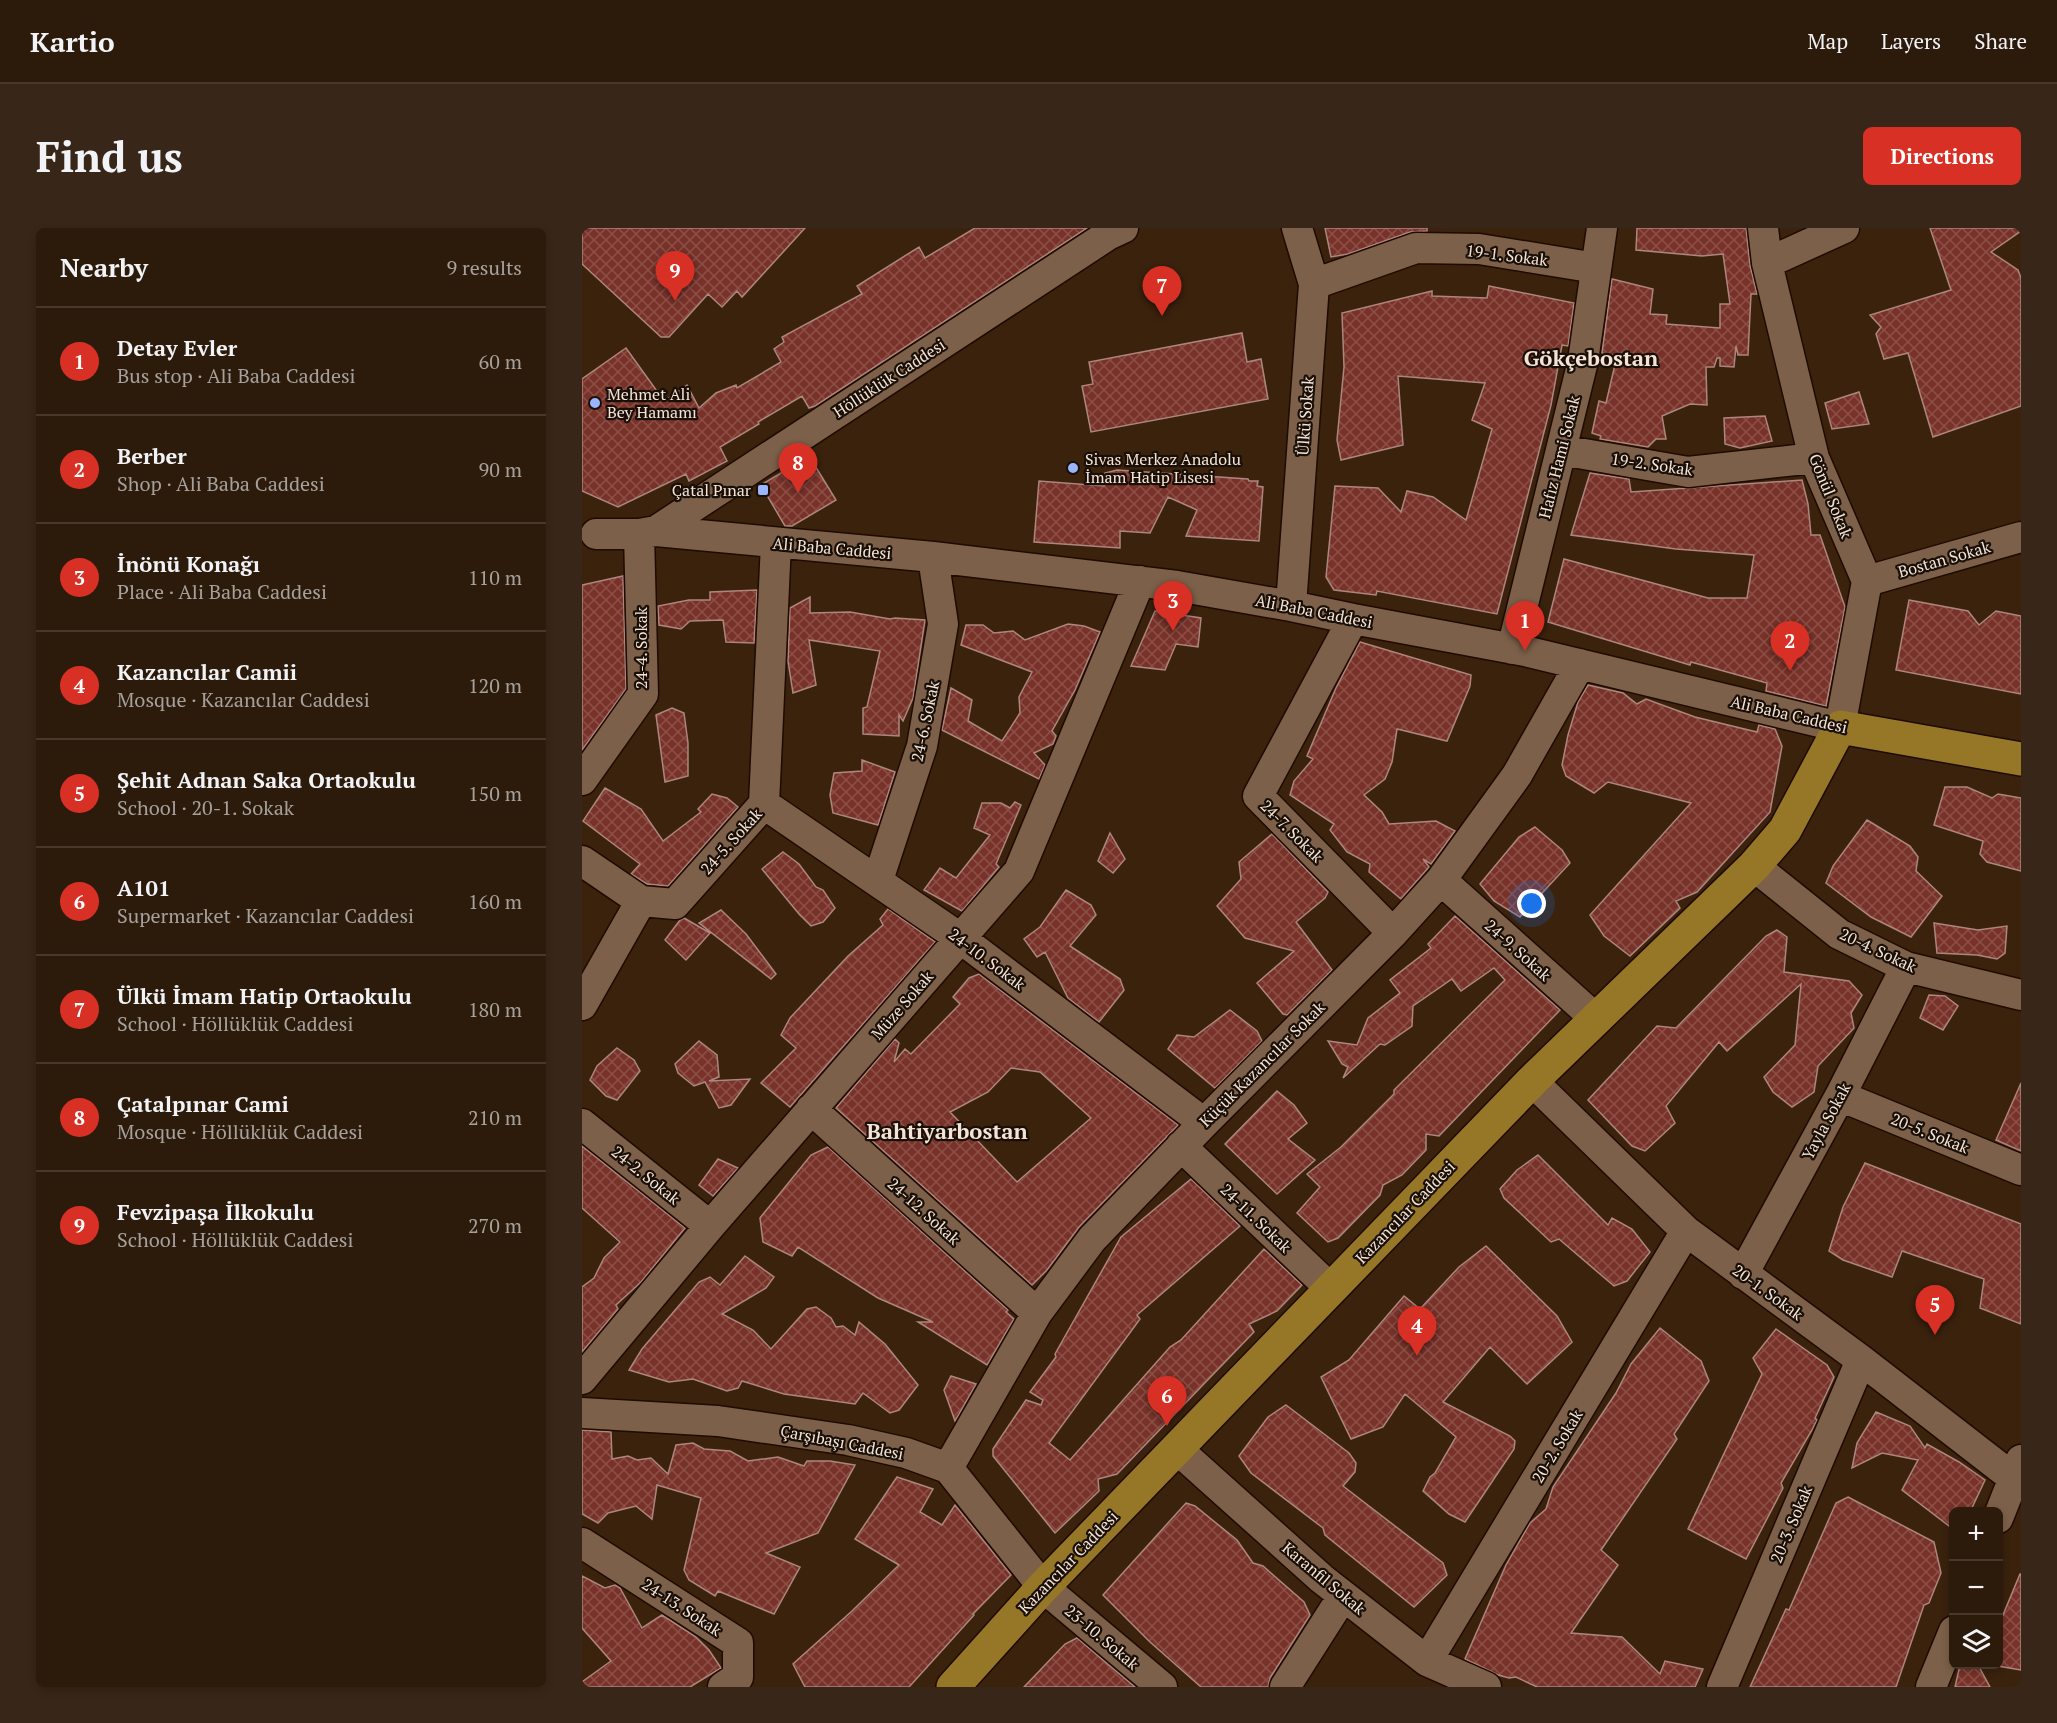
<!DOCTYPE html>
<html lang="en">
<head>
<meta charset="utf-8">
<style>
  :root { --surface:#2c1a0a; --page:#382718; --text:#f1f3f6; --muted:#a6a19c; --line:#48382b; --accent:#d93025 }
  body { margin:0; font-family:"PT Serif",serif; background:var(--page); color:var(--text) }
  .controls { position:absolute; right:18px; bottom:18px; display:grid; overflow:hidden; border-radius:9px; box-shadow:0 3px 9px #0003 }
  .controls button { width:54px; height:54px; display:grid; place-items:center; padding:0; border:0; border-bottom:2px solid var(--line); background:var(--surface); color:var(--text); font:30px sans-serif }
  .you { position:absolute; left:950px; top:676px; width:21px; height:21px; margin:-15px; border:4px solid #fff; border-radius:50%; background:#1a73e8; box-shadow:0 0 0 9px #1a73e833 }
  .badge { display:grid; place-items:center; width:39px; height:39px; border-radius:50%; background:var(--accent); color:#fff; font-size:20px; font-weight:700 }
  .pin { position:absolute; translate:-50% -50px; filter:drop-shadow(0 2px 3px #0008) }
  .pin::after { content:''; position:absolute; top:32px; width:21px; height:18px; background:inherit; clip-path:polygon(0 0,100% 0,50% 100%) }
  .list { margin:0; padding:0; list-style:none }
  h2 { display:flex; justify-content:space-between; align-items:center; height:78px; margin:0; padding:0 24px; font-size:26px }
  h2 small { font-size:20px; font-weight:400; color:var(--muted) }
  .list li { display:grid; grid-template-columns:39px 1fr auto; gap:18px; align-items:center; box-sizing:border-box; height:108px; padding:0 24px; border-top:2px solid var(--line) }
  .list b { display:block; font-size:22px; white-space:nowrap }
  .list p { margin:0; font-size:20px; white-space:nowrap; color:var(--muted) }
  .list em { font-size:20px; font-style:normal; color:var(--muted) }
  .icon { flex:none; width:33px; height:33px; fill:none; stroke:currentColor; stroke-width:2; stroke-linecap:round; stroke-linejoin:round }
  .map { position:relative; flex:none; width:1439px; height:1459px; overflow:hidden; border-radius:9px }
  header { display:flex; align-items:center; gap:36px; box-sizing:border-box; height:84px; padding:0 30px; background:var(--surface); border-bottom:2px solid var(--line) }
  header strong { font-size:28px }
  nav { display:flex; gap:33px; margin-inline-start:auto; font-size:21px }
  .intro { display:flex; align-items:center; justify-content:space-between; box-sizing:border-box; height:144px; padding:0 36px }
  h1 { margin:0; font-size:42px }
  .button { padding:15px 27px; border-radius:9px; background:var(--accent); color:#fff; font-size:21px; font-weight:700 }
  main { display:flex; gap:36px; padding:0 36px }
  aside { flex:1; background:var(--surface); border-radius:9px; box-shadow:0 3px 9px #0003 }
  .map>svg:first-child { display:block }
  .building { fill:url(#building-cross-hatch); stroke:#ad867f; stroke-width:1.5; fill-rule:evenodd }
  .lines { fill:none; stroke-linecap:round; stroke-linejoin:round }
  .minor-casing { stroke:#200b00; stroke-width:33 }
  .major-casing { stroke:#200b00; stroke-width:36 }
  .minor { stroke:#7c6049; stroke-width:30 }
  .major { stroke:#967728; stroke-width:33 }
  .poi-dot { fill:#9bb5fd; stroke:#190f06; stroke-width:2 }
  .labels { text-anchor:middle; dominant-baseline:central; stroke-width:4.5; stroke-linejoin:round; paint-order:stroke }
  .street-label { font-size:16px; fill:#f4e3d6; stroke:#190f06 }
  .poi-label { font-size:16px; fill:#f4e3d6; stroke:#190f06; text-anchor:start }
  .district-label { font-size:22px; font-weight:bold; fill:#f4e3d6; stroke:#190f06 }
</style>
</head>
<body>
<header>
<strong>Kartio</strong>
<nav><a>Map</a><a>Layers</a><a>Share</a></nav>
</header>
<div class="intro"><h1>Find us</h1><a class="button">Directions</a></div>
<main>
<aside>
<h2>Nearby<small>9 results</small></h2>
<ul class="list">
<li><span class="badge">1</span><div><b>Detay Evler</b><p>Bus stop · Ali Baba Caddesi</p></div><em>60 m</em></li>
<li><span class="badge">2</span><div><b>Berber</b><p>Shop · Ali Baba Caddesi</p></div><em>90 m</em></li>
<li><span class="badge">3</span><div><b>İnönü Konağı</b><p>Place · Ali Baba Caddesi</p></div><em>110 m</em></li>
<li><span class="badge">4</span><div><b>Kazancılar Camii</b><p>Mosque · Kazancılar Caddesi</p></div><em>120 m</em></li>
<li><span class="badge">5</span><div><b>Şehit Adnan Saka Ortaokulu</b><p>School · 20-1. Sokak</p></div><em>150 m</em></li>
<li><span class="badge">6</span><div><b>A101</b><p>Supermarket · Kazancılar Caddesi</p></div><em>160 m</em></li>
<li><span class="badge">7</span><div><b>Ülkü İmam Hatip Ortaokulu</b><p>School · Höllüklük Caddesi</p></div><em>180 m</em></li>
<li><span class="badge">8</span><div><b>Çatalpınar Cami</b><p>Mosque · Höllüklük Caddesi</p></div><em>210 m</em></li>
<li><span class="badge">9</span><div><b>Fevzipaşa İlkokulu</b><p>School · Höllüklük Caddesi</p></div><em>270 m</em></li>
</ul>
</aside>
<div class="map">
<svg width="1439" height="1459" viewBox="0 0 1439 1459">
  <defs>
    <pattern id="building-cross-hatch" width="8" height="8" patternUnits="userSpaceOnUse" patternTransform="scale(1.5)"><rect width="8" height="8" fill="#783229"/><path d="M0 0l8 8M0 8l8-8" fill="none" stroke="#8c5047"/></pattern>
  </defs>
  <rect width="100%" height="100%" fill="#3a220d"/>
  <path class="building" d="M0,0h223l-63,69 -5,-6 -15,16 -14,-13 -39,43h-8l-79,-73z
    M393,0h112l-272,178 -6,2 -7,-12 -44,26 1,2 -39,23 7,14 -38,20 -3,-7 -68,33 -36,-16v-112l44,-31 38,53 23,-16 12,23 17,-15 20,-8 1,3 44,-26 -7,-13 10,-7 -2,-5 80,-43 -5,-8 62,-39 6,11z
    M743,0h102v3l-17,1 -62,22 -17,3z
    M1055,0h109l4,37 7,29h-6l-3,61h-10l-2,-9 -2,21 -14,-1v-8h-3l-3,9h-8l1,38 -17,-1 -28,12 4,23h-10l-8,8 -48,-8 1,-3 -9,-3 7,-32 7,2 11,-47 -15,-3 10,-74 41,10 -3,25 17,1 -1,9 54,4v-24h10l-7,-50 -21,2 -66,-6z
    M1348,0h91v3l-30,21 27,18 3,8v128l-88,31 -25,-84 -24,6 -8,-25 5,-7 -11,-12 81,-25z
    M907,58l85,17 -6,43 -6,-1 -11,60 -54,209 -120,-23 -1,4 -42,-5 -8,-13 9,-91 43,2 23,24 6,-21 26,6 33,23 26,-91 -20,-9 13,-37 -87,-7 5,69 -62,15 -4,-20 7,-73 -2,-54 90,-22v5l55,2z
    M660,105l5,29 14,-3 7,40 -177,33 -9,-46 11,-2 -4,-22z
    M1277,164l10,32 -37,5 -7,-26z
    M1183,188l7,25 -32,7 -15,-4 -1,-26z
    M227,228l27,44 -44,26h-7l-24,-41z
    M535,242l131,9 1,2h9l-1,5 6,1 -4,54 -73,-5 11,-26 -29,-13 -18,36 -30,-2v17l-86,-6 5,-61 65,5 1,-13z
    M1008,245l39,6 2,13 171,-12 6,24 3,31h9l25,72 -19,99 -60,-15 1,-8 -76,-21 -1,3 -142,-43 16,-63 144,39h39l7,-43 -78,-6 -105,-14z
    M41,348l3,113 -44,61v-165z
    M175,362l-3,53 -28,-1 -3,-22 -33,1 -9,8 -22,-4 -1,-19 31,-6h21v-8z
    M228,369v16l40,-1 40,7 5,-1 30,2 -12,78 -10,23 -4,-6v21l-36,-2v-26l4,-1 13,-56 -71,-11 7,45 -23,8 -5,-32 2,-53z
    M1327,372l59,11 11,14 17,-14 25,5v78l-125,-24z
    M573,383l46,7 -3,29 -22,-3 -11,26 -34,-4z
    M486,396l16,2 16,6 -25,58 -23,41 4,5 -3,8 -19,9 11,12 -6,14 -97,-49 9,-42 21,12 -4,21 34,20 18,-28 -1,-16 13,-25 -71,-27 5,-20h17l11,8 19,-2 12,9z
    M778,414l111,33 -1,11 -23,55 -50,-12 -5,33 -7,17 -21,16 18,17 7,12 47,-3 19,10 -24,33 -8,-5 6,8 -28,32 -32,-27 1,-8 -23,-12 -17,-22 4,-6 -44,-29 4,-14 19,-22 -6,-3 29,-68z
    M1006,457l35,8 14,11 9,-5 49,18 62,15 2,-7 16,4 7,17 -12,66 -73,80 -21,9 4,7 -50,48 -26,-20 -14,-21 101,-112 -83,-21 -14,11 -28,-17 -4,-11 6,-30 10,-33z
    M90,480l12,5 4,30v33l-23,6 -9,-67z
    M280,532l33,12 -17,53 -45,-12 -3,-18 4,-22 28,-2z
    M1363,559h22l25,11 6,-4 23,4v73l-34,-9 -7,-8 3,-13 -49,-16z
    M23,560l36,21 22,32 38,-29 -3,-3 14,-15 15,4 11,9 -70,79 -21,-2 -16,-10 9,-10 -57,-43z
    M433,574l6,3 -25,59 3,3 -37,44 -38,-21 16,-22 16,10 34,-43 -16,-7 8,-25h19l9,5z
    M1285,592l43,26 8,11 -2,14 26,25 -31,41 -40,-20 -45,-34 7,-17z
    M953,599l27,23 8,13 -50,54 -26,-16 -14,-17 39,-47z
    M528,605l15,26 -12,14 -15,-12z
    M690,606l56,58 -3,6 -29,24 36,48 -45,45 -4,-1 -26,-31 37,-32 -49,-13 -28,-32 24,-27 -2,-17z
    M201,624l16,12 17,23 7,3 12,18 -12,14 -12,4 -12,-12 -37,-45z
    M484,662l25,15 5,10 -26,31 50,33 4,11 -25,32 -31,-24 -23,-46 -8,5 -13,-18 16,-12z
    M306,681l47,33 -145,165 -29,-24 35,-35 -15,-13 9,-17 58,-62 35,-31 -3,-6z
    M139,682l25,24 30,40 -5,5 -72,-56z
    M873,688l105,94 -121,126 -13,-2v16l-24,25 -19,10 -3,10 -42,43 -10,4 -31,-29 23,-26 -13,-13 34,-27 53,-53v-4l111,-110 -11,-12 -33,23 -9,-12 -39,27 -1,20 -27,19 -5,-1 -37,34 5,-11 -6,-3 -14,-23 29,4 11,-27 32,-25 -10,-13 41,-32 -3,-4z
    M102,690l26,15 -24,27 -21,-20 15,-20z
    M1352,695l44,7 29,-4 -2,27 -8,6 -20,-4 -40,-2z
    M1195,702l10,7 -3,35 65,9 13,14 -11,18 3,15 -36,38 -4,26 -22,15 -19,-15 -9,-15 31,-32 6,-61 -74,67 -8,-9 -53,64 9,17 -30,28 -13,-5 -44,-46 69,-74 19,2 90,-92z
    M397,746l199,151 -99,102 -32,43 -15,15 -196,-177 59,-69 4,4 -5,19 11,-13 6,5 49,-50 -7,-7 16,-19zM429,840l29,4 51,46 -74,64 -67,-70 38,-20z
    M1347,767l16,1 13,10 -15,24 -23,-12z
    M648,782l27,21 5,10 -47,47 -47,-39 9,-14 17,2z
    M117,813l18,14 2,22 -10,4 41,-2 -19,26 -12,3 -14,-26 -11,4 -16,-13 -3,-9z
    M35,820l17,12 6,11 -23,29 -11,-4 -16,-16 7,-14z
    M1439,855v68l-25,-11z
    M695,863l17,14 13,18 -19,16 27,21 -38,34 -52,-50z
    M0,918l103,82 -44,54 -25,23 2,4 -36,43v-65l12,-9 10,-20 16,-16 -38,-34z
    M246,919l180,163 -2,2 8,7 -27,46 -69,-43h15l-55,-24 -80,-51 -6,9 -29,-14 -3,-24 51,-63z
    M956,927l70,70 4,-7 20,11 18,23 -23,29 -13,5 -55,-47 -8,3 -47,-44 -4,-9 17,-19z
    M136,931l20,9 -25,28 -14,-11z
    M1283,935l156,61v100l-41,-16 4,-29 -82,-28 -10,26 -49,-17 -14,-9 14,-44z
    M609,951l49,47 -103,89 3,4 -91,124 21,17 100,-113 11,-7 83,-91 38,36 -25,26 -28,13 5,8 -137,142 -19,5 1,12 -44,42 -62,-77v-7l33,-49 15,5 2,-5 -13,-8 26,-35 -1,-3 66,-117z
    M904,1018l71,70 15,26 -45,42 -37,-37 -47,55 67,34 5,5 -1,8 -49,73 -16,-8 -26,-23 7,-14 5,-4 21,-36 -51,-43 -22,33 -32,12 -30,-62 28,-17 55,-64 16,13 39,-42z
    M163,1028l29,21 -8,11 -44,26 31,16 18,19 36,-40 9,-2 15,11 5,9 7,-1 12,9 4,-13 26,22 33,41 -19,25 -9,3 -27,-20 -8,11 -71,-10 -42,-13 -4,7 -11,3 -34,-12 -24,3 -40,-12 13,-21 57,-67 11,-5 10,8z
    M1078,1100l41,33 8,20 -35,53 3,5 -76,111 17,15 -47,68 51,4 38,37 5,-13 38,8 -8,18h-158l-21,-10 -7,1 -11,-3 -33,-16 41,-94 24,-42 16,-14 7,-22 63,-94 15,-29z
    M1194,1101l51,36 7,12 -19,41 2,2 -5,10 -31,53 2,5 -37,71 -58,-30 74,-155 -9,-16z
    M369,1148l25,8 -21,37 -11,-31z
    M704,1177l63,48 7,10 -1,9 -12,14 100,77 4,12 -33,32 -89,-72 -2,-7 -72,-55 -12,-17 29,-39z
    M1294,1184l34,14 15,22 2,-4 32,18 26,18 -15,32h-17v17l-51,-39 16,-30 -36,-7 -30,15 5,-25z
    M0,1202l29,2 1,27 16,-3 9,4 14,-2 17,16 8,-29 17,-2 11,6 26,2 18,10 30,-4 26,9 3,-5h23l25,4 -37,68 -52,20 34,14 -26,47 -56,-23 -3,5 -26,-16 -5,-10 17,-72 -44,-13 -5,34 -16,-13 -28,7 -10,10 -16,-9z
    M315,1249l36,12 -13,23 22,13 13,-20 56,70 -38,39 1,1 -65,72h-104l-12,-23 59,-53 47,-46 -44,-26z
    M1266,1269l86,45 7,31 -12,30 -5,2 -28,82h-146l36,-78 3,1 47,-107z
    M604,1275l9,3 42,34 16,23 10,3 41,36 6,13 -40,63 -2,9h-67l-51,-45 -47,-47z
    M1438,1346h1v96l-23,-4v-39z
    M0,1348l23,12 10,-3 5,3 22,40 20,-13 34,22 13,13 12,18 -31,19h-108v-5l29,-21 -29,-33z
    M495,1410l58,49h-111l41,-43z
    M1378,1437h18l12,22h-35z"/>
  <g class="lines">
    <defs>
      <path id="minor" d="M1185,35l77,-35
        M732,56l102,-36 63,1 117,19
        M979,222l127,22 126,-14
        M74,303l452,-296 15,-7
        M14,306h43l17,-3 277,26 244,29 114,20 62,13 172,32 315,76 27,-146 -53,-123 -47,-195 -4,-35
        M1285,353l154,-44
        M709,378l23,-322 -17,-56
        M771,391l-95,177 135,137
        M930,421l71,-288 19,-133
        M0,552l61,-86 -4,-160
        M182,576l196,134 244,185
        M0,633l59,40
        M1172,638l85,68 67,33 115,28
        M296,652l44,-134 21,-122 -10,-67
        M859,652l155,139
        M0,777l59,-104 34,3 89,-100 12,-261
        M950,853l154,150 175,129 160,124
        M1258,868l181,74
        M229,881l226,204
        M0,896l128,102
        M599,918l150,143
        M1161,1046l97,-178 66,-129
        M0,1151l128,-153 309,-355 121,-290
        M0,1185l136,8 130,19 58,13 42,15 95,119 119,100
        M595,1221l145,130 105,82 59,26
        M366,1240l89,-155 55,-74 112,-116 189,-190 48,-53 76,-105 63,-111
        M1416,1290l23,-58
        M0,1315l156,100v34l-15,10
        M845,1433l259,-430
        M703,1459l58,-91
        M1140,1459l139,-327
        M1349,1459l23,-56"/>
      <path id="major" d="M371,1459l90,-100 489,-506 222,-215 31,-36 55,-103 181,32"/>
    </defs>
    <use href="#minor" class="minor-casing"/>
    <use href="#major" class="major-casing"/>
    <use href="#minor" class="minor"/>
    <use href="#major" class="major"/>
  </g>
  <g class="poi-dot">
    <circle cx="13" cy="175" r="6"/>
    <circle cx="491" cy="240" r="6"/>
    <rect x="175" y="256" width="12" height="12" rx="3"/>
  </g>
  <g class="labels">
    <g class="street-label">
      <text transform="translate(925 27) rotate(7)">19-1. Sokak</text>
      <text transform="translate(307 150) rotate(-33)">Höllüklük Caddesi</text>
      <text transform="translate(723 188) rotate(-86)">Ülkü Sokak</text>
      <text transform="translate(977 229) rotate(-76)">Hafız Hami Sokak</text>
      <text transform="translate(1070 236) rotate(8)">19-2. Sokak</text>
      <text transform="translate(1249 268) rotate(68)">Gönül Sokak</text>
      <text transform="translate(250 320) rotate(5)">Ali Baba Caddesi</text>
      <text transform="translate(1362 331) rotate(-16)">Bostan Sokak</text>
      <text transform="translate(732 383) rotate(11)">Ali Baba Caddesi</text>
      <text transform="translate(59 420) rotate(-90)">24-4. Sokak</text>
      <text transform="translate(1207 486) rotate(13)">Ali Baba Caddesi</text>
      <text transform="translate(343 493) rotate(-78)">24-6. Sokak</text>
      <text transform="translate(710 603) rotate(45)">24-7. Sokak</text>
      <text transform="translate(149 613) rotate(-48)">24-5. Sokak</text>
      <text transform="translate(936 722) rotate(42)">24-9. Sokak</text>
      <text transform="translate(1296 722) rotate(25)">20-4. Sokak</text>
      <text transform="translate(405 731) rotate(37)">24-10. Sokak</text>
      <text transform="translate(320 777) rotate(-49)">Müze Sokak</text>
      <text transform="translate(680 836) rotate(-45)">Küçük Kazancılar Sokak</text>
      <text transform="translate(1244 893) rotate(-62)">Yayla Sokak</text>
      <text transform="translate(1348 905) rotate(22)">20-5. Sokak</text>
      <text transform="translate(64 947) rotate(39)">24-2. Sokak</text>
      <text transform="translate(342 983) rotate(42)">24-12. Sokak</text>
      <text transform="translate(823 984) rotate(-46)">Kazancılar Caddesi</text>
      <text transform="translate(674 990) rotate(44)">24-11. Sokak</text>
      <text transform="translate(1186 1064) rotate(36)">20-1. Sokak</text>
      <text transform="translate(260 1214) rotate(11)">Çarşıbaşı Caddesi</text>
      <text transform="translate(975 1218) rotate(-59)">20-2. Sokak</text>
      <text transform="translate(1209 1296) rotate(-67)">20-3. Sokak</text>
      <text transform="translate(486 1334) rotate(-46)">Kazancılar Caddesi</text>
      <text transform="translate(742 1350) rotate(40)">Karanfil Sokak</text>
      <text transform="translate(100 1379) rotate(33)">24-13. Sokak</text>
      <text transform="translate(520 1409) rotate(40)">23-10. Sokak</text>
    </g>
    <g class="poi-label">
      <text x="25" y="166">Mehmet Ali<tspan x="25" dy="18">Bey Hamamı</tspan></text>
      <text x="503" y="231">Sivas Merkez Anadolu<tspan x="503" dy="18">İmam Hatip Lisesi</tspan></text>
      <text x="169" y="262" text-anchor="end">Çatal Pınar</text>
    </g>
    <g class="district-label">
      <text x="1009" y="129">Gökçebostan</text>
      <text x="365" y="902">Bahtiyarbostan</text>
    </g>
  </g>
</svg>
<div class="controls">
<button>+</button>
<button>−</button>
<button><svg class="icon" aria-label="layers" viewBox="0 0 24 24"><path d="M12 4l9 5-9 5-9-5zM3 14l9 5 9-5"/></svg></button>
</div>
<div class="you"></div>
<div class="pin badge" style="left:943px;top:423px">1</div>
<div class="pin badge" style="left:1208px;top:443px">2</div>
<div class="pin badge" style="left:591px;top:403px">3</div>
<div class="pin badge" style="left:835px;top:1128px">4</div>
<div class="pin badge" style="left:1353px;top:1107px">5</div>
<div class="pin badge" style="left:585px;top:1198px">6</div>
<div class="pin badge" style="left:580px;top:88px">7</div>
<div class="pin badge" style="left:216px;top:265px">8</div>
<div class="pin badge" style="left:93px;top:73px">9</div>
</div>
</main>
</body>
</html>
